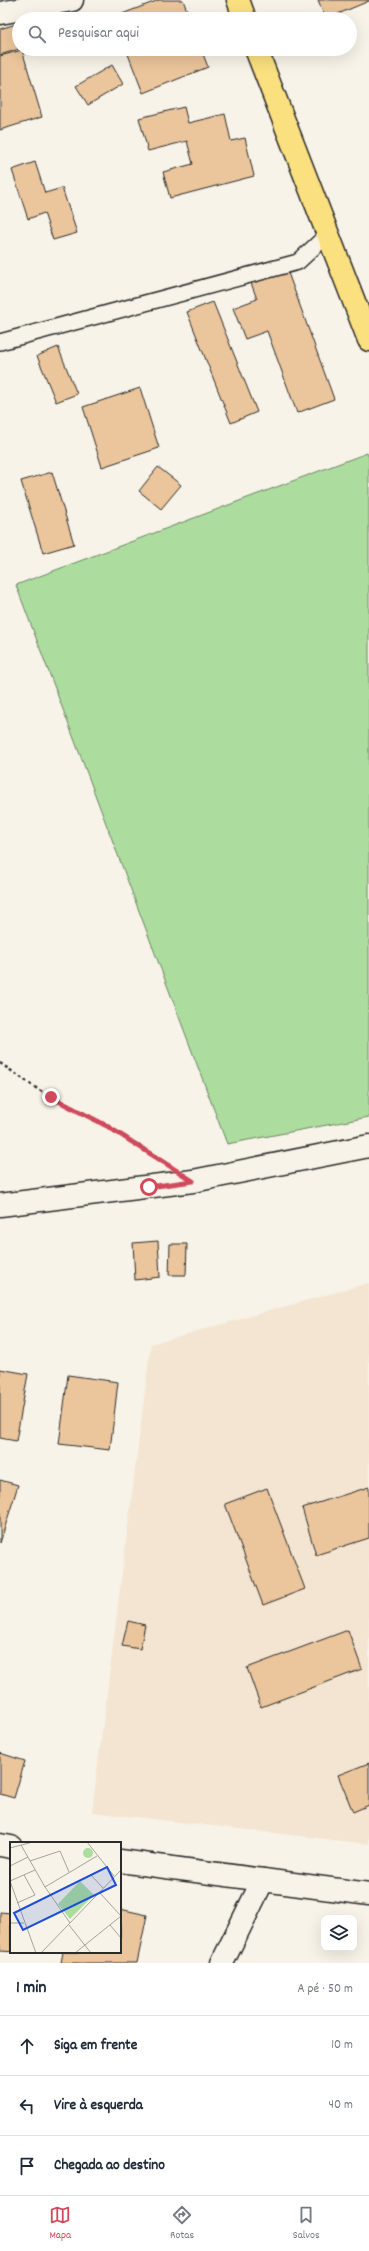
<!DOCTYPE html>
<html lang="pt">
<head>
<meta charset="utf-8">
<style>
  :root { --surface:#fff; --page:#f6f6f7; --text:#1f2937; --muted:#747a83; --line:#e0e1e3; --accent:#d1495b }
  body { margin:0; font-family:Dekko,sans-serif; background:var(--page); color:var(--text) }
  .controls { position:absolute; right:12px; bottom:12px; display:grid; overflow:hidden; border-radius:8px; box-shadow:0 4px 16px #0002 }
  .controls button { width:36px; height:36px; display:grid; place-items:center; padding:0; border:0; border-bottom:1px solid var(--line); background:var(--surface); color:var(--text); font:20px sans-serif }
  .stop { position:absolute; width:12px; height:12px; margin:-9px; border:3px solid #d1495b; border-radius:50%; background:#fff }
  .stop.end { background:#d1495b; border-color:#fff; box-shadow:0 1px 4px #0008 }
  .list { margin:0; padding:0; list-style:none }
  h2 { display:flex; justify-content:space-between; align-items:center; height:52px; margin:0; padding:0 16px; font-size:17px }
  h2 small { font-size:13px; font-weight:400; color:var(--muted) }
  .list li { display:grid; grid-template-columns:26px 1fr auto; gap:12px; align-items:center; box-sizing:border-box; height:60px; padding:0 16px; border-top:1px solid var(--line) }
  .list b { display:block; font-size:15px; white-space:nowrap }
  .list em { font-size:13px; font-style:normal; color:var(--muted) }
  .icon { flex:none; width:22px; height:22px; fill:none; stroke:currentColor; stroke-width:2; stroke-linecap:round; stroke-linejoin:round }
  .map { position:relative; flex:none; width:369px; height:1963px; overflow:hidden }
  .search { position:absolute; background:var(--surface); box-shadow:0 4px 16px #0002; left:12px; right:12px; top:12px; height:44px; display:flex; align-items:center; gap:10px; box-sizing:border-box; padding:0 14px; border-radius:22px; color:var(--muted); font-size:15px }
  .sheet { height:232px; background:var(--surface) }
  nav { display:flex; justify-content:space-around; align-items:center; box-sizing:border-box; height:56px; border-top:1px solid var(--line); background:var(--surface); font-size:11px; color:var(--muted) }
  nav a { display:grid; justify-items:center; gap:2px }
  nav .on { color:var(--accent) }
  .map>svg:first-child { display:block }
  .built { fill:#f3e5d1 }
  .green { fill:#acdd9e; stroke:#6c8464 }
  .building { fill:#ebc59b; stroke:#2b2b2b }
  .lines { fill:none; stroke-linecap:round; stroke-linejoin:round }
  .service-casing { stroke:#2b2b2b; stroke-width:18 }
  .minor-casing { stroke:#2b2b2b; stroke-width:25 }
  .tertiary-casing { stroke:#2b2b2b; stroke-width:25 }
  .primary-casing { stroke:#2b2b2b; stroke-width:25 }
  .path { stroke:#2b2b2b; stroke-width:2.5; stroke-dasharray:3 3; stroke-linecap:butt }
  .service { stroke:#f7f3e8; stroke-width:15 }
  .minor { stroke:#f7f3e8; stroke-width:22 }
  .tertiary { stroke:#f7f3e8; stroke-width:22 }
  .primary { stroke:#fbe080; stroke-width:22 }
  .route { stroke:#d1495b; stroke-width:5 }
  .inset-road { fill:none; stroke:#a5a39c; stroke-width:1 }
  .view { fill:#1d4ed8; fill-opacity:0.15; stroke:#1d4ed8; stroke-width:2 }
  .inset-edge { fill:none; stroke:#2b2b2b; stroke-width:2 }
</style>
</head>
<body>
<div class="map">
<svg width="369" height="1963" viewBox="0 0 369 1963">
  <rect width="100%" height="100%" fill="#f7f3e8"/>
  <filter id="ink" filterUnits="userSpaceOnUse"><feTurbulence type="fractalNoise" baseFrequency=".025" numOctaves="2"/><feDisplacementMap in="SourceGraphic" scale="8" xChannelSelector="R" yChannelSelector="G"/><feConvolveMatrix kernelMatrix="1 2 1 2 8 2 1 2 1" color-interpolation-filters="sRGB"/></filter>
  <g filter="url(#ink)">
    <path class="built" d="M369,1283v561l-277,-32 59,-468z"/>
    <path class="green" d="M367,453l2,5v659l-142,27 -211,-559z"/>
    <path class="building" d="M159,0h24l7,19h-75l-1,-2z
      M318,0h51v1l-43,18z
      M16,24l3,10v15l-19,6v-26z
      M126,49h75l7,18 -65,26z
      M22,50l20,67 -42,13v-74z
      M112,65l11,19 -35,21 -12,-19z
      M184,107l4,16 37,-9 6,27 14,-3 9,38 -84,22 -7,-26 30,-8 -6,-23 -39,10 -9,-33z
      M35,162l10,31 17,-5 15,45 -24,7 -9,-27 -16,6 -16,-49z
      M287,270l47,129 -37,14 -30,-82 -22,8 -12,-31 24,-9 -6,-16z
      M213,302l44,110 -26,11 -44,-111z
      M58,347l19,47 -21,8 -19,-46z
      M140,388l19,60 -57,19 -19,-60z
      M158,467l23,18 -20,24 -22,-18z
      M52,472l22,72 -31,9 -22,-72z
      M158,1241l2,36 -25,3 -2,-37z
      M170,1244h17l-1,31h-17z
      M0,1369l28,5 -12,67 -16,-3z
      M68,1375l50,7 -8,68 -51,-6z
      M0,1480l18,5 -18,58z
      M369,1487v51l-53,17 -14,-47z
      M267,1488l38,101 -42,16 -38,-101z
      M128,1621l17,4 -5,24 -18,-3z
      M348,1630l14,39 -101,38 -14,-39z
      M0,1753l25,8 -11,37 -14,-4z
      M369,1763v42l-16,7 -15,-37z
      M120,1909l27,6 -10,48h-76l2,-11h57z
      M0,1912l11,1v39h5l-16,-1z"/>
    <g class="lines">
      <defs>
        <path id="service" d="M0,342l298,-80 29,-27"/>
        <path id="minor" d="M0,13l72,-13
          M0,1205l193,-24 176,-35
          M0,1845l11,2
          M120,1861l143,19"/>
        <path id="tertiary" d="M222,1963l41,-83 106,14"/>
        <path id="primary" d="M238,0l7,19
          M256,49l113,291"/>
      </defs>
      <use href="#service" class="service-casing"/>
      <use href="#minor" class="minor-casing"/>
      <use href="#tertiary" class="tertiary-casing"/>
      <use href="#primary" class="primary-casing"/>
      <path class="path" d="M0,1063l39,27 68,36 52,33"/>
      <use href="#service" class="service"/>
      <use href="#minor" class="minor"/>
      <use href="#tertiary" class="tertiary"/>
      <use href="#primary" class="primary"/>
    </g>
  </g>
  <g class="lines" filter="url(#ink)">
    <path class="route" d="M51,1097l56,29 86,55 -44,6"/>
  </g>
  <g transform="translate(10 1842)">
    <rect width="111" height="111" fill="#f7f3e8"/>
    <path d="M73 11a5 5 0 1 1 10 0a5 5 0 1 1-10 0ZM70,39l14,14 -24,24 -12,-15z" fill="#acdd9e"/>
    <path class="inset-road" d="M77,0l27,34M11,3l24,42 25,36M0,6l23,-6M20,19l30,-10 9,21M0,24l18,-9M80,32l13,14M0,39l26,72M0,39l25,-11M35,45l52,-31M90,51l21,23M7,61l18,-8 -11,-20M0,80v17M0,81h14M59,83l22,28M100,83l11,13M31,111l80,-83M65,111l46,-37"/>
    <path class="view" d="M97,25l9,18 -93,45 -9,-17z"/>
    <rect width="111" height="111" class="inset-edge"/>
  </g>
</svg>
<div class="controls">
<button><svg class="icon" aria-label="layers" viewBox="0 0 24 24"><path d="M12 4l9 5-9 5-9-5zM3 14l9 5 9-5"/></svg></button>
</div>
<div class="stop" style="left:149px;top:1187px"></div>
<div class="stop end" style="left:51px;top:1097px"></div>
<div class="search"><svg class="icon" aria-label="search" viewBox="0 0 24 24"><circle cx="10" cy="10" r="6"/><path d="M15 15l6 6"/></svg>Pesquisar aqui</div>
</div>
<section class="sheet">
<h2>1 min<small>A pé · 50 m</small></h2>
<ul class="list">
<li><svg class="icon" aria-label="ahead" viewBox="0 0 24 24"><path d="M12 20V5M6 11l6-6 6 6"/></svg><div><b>Siga em frente</b></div><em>10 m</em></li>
<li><svg class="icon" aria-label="left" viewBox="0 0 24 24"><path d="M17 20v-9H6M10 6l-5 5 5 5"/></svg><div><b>Vire à esquerda</b></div><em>40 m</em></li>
<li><svg class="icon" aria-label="arrive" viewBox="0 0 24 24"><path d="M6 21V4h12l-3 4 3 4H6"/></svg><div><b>Chegada ao destino</b></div></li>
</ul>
</section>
<nav>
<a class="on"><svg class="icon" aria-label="map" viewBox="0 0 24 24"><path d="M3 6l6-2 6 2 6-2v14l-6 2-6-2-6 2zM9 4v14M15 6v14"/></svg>Mapa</a>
<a><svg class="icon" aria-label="directions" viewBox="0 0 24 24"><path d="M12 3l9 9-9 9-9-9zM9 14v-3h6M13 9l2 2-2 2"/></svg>Rotas</a>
<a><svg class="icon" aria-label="saved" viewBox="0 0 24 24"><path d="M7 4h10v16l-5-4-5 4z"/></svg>Salvos</a>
</nav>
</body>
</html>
